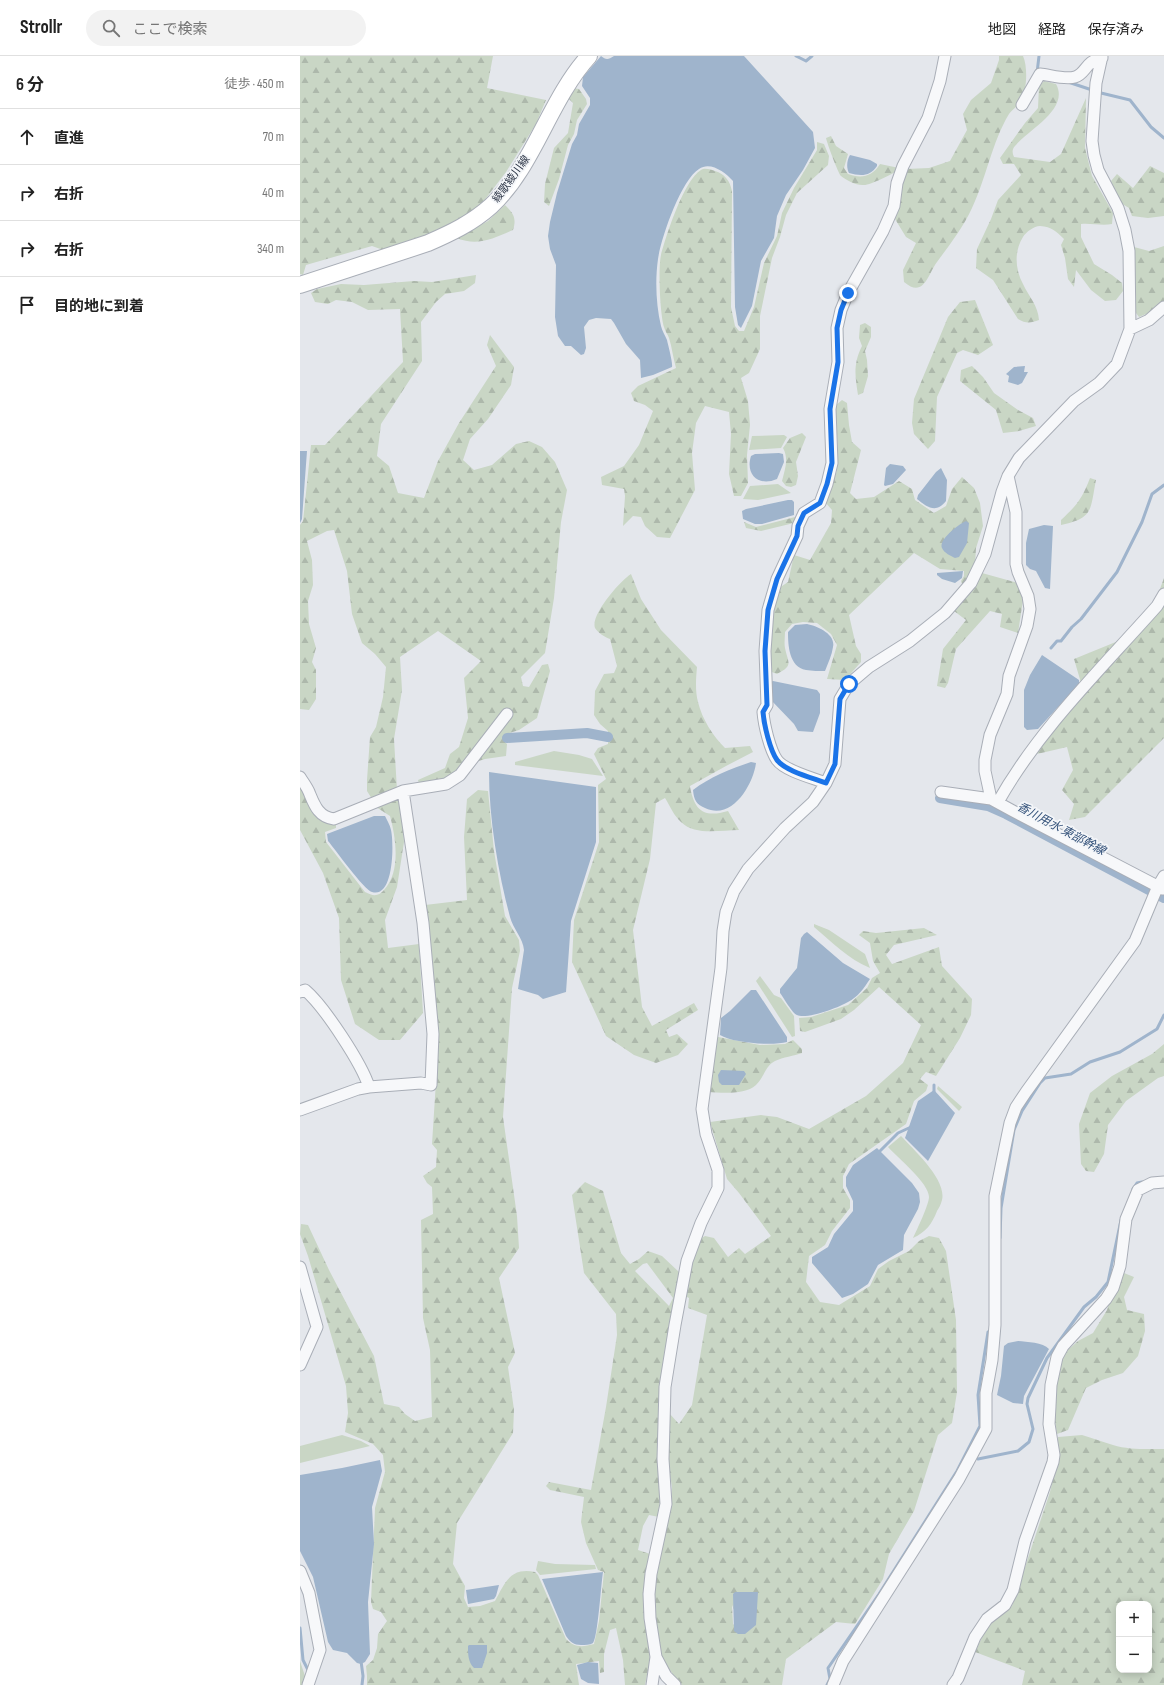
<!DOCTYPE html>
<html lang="ja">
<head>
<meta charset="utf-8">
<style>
  :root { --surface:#fff; --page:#f2f2f2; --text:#222; --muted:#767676; --line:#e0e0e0 }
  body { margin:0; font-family:"Sofia Sans Condensed","Noto Sans JP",sans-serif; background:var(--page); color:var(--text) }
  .controls { position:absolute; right:12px; bottom:12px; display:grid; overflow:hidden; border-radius:8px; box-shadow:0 2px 10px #0003 }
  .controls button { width:36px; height:36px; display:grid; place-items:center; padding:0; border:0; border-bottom:1px solid var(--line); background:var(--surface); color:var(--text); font:20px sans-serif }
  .stop { position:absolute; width:12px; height:12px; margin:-9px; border:3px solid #1a73e8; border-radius:50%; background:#fff }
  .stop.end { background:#1a73e8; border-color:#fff; box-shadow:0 1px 4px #0008 }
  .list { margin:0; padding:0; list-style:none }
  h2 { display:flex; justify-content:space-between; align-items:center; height:52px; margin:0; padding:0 16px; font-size:17px }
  h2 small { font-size:13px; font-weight:400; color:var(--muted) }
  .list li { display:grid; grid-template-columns:26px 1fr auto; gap:12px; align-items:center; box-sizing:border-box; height:56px; padding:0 16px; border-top:1px solid var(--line) }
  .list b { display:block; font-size:15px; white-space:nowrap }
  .list em { font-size:13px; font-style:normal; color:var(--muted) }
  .icon { flex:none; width:22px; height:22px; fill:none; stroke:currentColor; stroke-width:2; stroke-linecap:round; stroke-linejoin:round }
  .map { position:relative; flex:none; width:864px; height:1629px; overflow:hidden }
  header { display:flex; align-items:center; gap:24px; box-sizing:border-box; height:56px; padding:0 20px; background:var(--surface); border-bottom:1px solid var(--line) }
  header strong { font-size:19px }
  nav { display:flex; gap:22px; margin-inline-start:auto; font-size:14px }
  .search { width:280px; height:36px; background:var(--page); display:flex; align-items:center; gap:10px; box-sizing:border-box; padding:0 14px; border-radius:22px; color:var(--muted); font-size:15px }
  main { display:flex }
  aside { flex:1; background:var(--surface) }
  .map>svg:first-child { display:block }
  .grass { fill:#c9d6c5 }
  .forest { fill:url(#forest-firs); fill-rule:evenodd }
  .water { fill:#9fb4cc }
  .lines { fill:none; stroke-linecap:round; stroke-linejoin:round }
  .stream { stroke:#9fb4cc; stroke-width:3 }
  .canal { stroke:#9fb4cc; stroke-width:10 }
  .minor-casing { stroke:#a9aeb7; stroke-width:13 }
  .secondary-casing { stroke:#a9aeb7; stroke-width:18 }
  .minor { stroke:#f7f8fa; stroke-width:11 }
  .secondary { stroke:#fff; stroke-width:16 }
  .route { stroke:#1a73e8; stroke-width:5 }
  .labels { text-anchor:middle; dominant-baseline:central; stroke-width:3.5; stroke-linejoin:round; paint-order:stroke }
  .street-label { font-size:11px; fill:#2b3445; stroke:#f4f6f9 }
  .water-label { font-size:12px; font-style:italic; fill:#34527a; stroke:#f4f6f9 }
</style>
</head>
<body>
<header>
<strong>Strollr</strong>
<div class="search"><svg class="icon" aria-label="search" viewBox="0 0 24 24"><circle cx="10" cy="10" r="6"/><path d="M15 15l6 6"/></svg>ここで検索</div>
<nav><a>地図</a><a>経路</a><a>保存済み</a></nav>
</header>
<main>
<aside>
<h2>6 分<small>徒歩 · 450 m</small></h2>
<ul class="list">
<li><svg class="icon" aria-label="ahead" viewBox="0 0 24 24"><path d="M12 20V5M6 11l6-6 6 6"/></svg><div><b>直進</b></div><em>70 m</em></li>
<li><svg class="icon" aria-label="right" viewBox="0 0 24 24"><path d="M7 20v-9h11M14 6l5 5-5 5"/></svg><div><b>右折</b></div><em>40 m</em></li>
<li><svg class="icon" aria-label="right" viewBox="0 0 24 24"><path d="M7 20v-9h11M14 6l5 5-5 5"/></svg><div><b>右折</b></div><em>340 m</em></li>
<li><svg class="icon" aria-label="arrive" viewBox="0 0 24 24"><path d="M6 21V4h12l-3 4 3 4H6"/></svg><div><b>目的地に到着</b></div></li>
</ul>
</aside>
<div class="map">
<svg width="864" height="1629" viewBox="0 0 864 1629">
  <defs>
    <pattern id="forest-firs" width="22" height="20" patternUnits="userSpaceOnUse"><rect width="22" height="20" fill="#c9d6c5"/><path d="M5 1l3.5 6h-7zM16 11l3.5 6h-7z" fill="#adb8ab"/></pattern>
  </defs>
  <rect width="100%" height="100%" fill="#e4e7ec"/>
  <path class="grass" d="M484,379l3,2 -6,11 -32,2 3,-14z
    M478,428l13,9 -33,7 -15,-1 7,-13z
    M254,695l25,4 13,4 11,17 -88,-11v-3z
    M514,868l15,6 36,24 5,14c-22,-9 -38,-26 -56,-41z
    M460,920l14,19 7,3 13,18 1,20 -3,1 -36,-56z
    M638,1030l24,21 -3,4 -22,-22z
    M601,1080c13,14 46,44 41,64 -1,4 -3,8 -5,11 -5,13 -11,21 -24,27 4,-8 16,-34 16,-41 0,-14 -31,-39 -41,-50z
    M42,1379l19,6 9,5 -70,17v-17z
    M238,1505l17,3 40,1 1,4 -56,6 -4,-5z"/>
  <path class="forest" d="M0,0h193l-6,32 59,12 -10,24 -30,48 -29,38 -22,15 -69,26 -14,-5 -66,19 -3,10 -3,-1z
    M699,0h24c5,11 4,34 -2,45 -2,5 -9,8 -12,13 -17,28 -23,65 -37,94 -9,20 -22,36 -35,54 -9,12 -13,37 -33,20l-1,-12 13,-27 -10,-6 -11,-18 5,-34 6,-16 23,-1 21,-7 17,-31 -4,-16 8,-14 20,-17 8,-23z
    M744,25l12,3c14,25 -28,46 -41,62 -3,3 -3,7 -1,11l36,5 11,-8 25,-56 -1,50 7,28 21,37 -1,11c-10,2 -21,-1 -31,0v13l13,27 18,11 10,8 1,8 -7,9 -11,1 -14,-11 -15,-20 -2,17 -6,-8 -3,-21 -4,-13 3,-6c-8,-8 -12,-12 -24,-13 -6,0 -14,6 -17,11 -9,14 -8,32 0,47 6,13 15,21 16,36 -8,3 -13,4 -21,-1l-25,-39 -17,-12 1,-19 14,-30 7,-19 23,-25 -7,-11h-11l-3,-6 25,-35 13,-15 1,-22z
    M273,32l6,1 7,10 1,5 -10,16 -3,14 -6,11 -9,34 -10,27 -5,-4 1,-18 9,-36 14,-15 5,-30 -5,-5z
    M531,80l5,10 12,8 -4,14 4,6c13,5 24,3 32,-10l19,4v2c-7,4 -28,15 -35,15 -7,1 -18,-5 -23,-9 -3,-3 -14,-33 -15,-38z
    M517,86l7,2 5,12 -1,9 -31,28 -11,22 -6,22 -8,21 -12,58v33l-11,24 -8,5 7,23 2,24 -3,30 1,28 -7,13h-7l-5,-22 2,-40 -2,-22 -24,-6 -9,17 -4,30 3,37 -25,48 -13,-1 -12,-11 -4,-9 -8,-1 -10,10 2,-30 -1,-7 -22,-4 -1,-8 23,-11 15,-21 14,-34 -8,-6 -11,-4 -3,-8 7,-7 38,-18c-3,-10 -4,-21 -7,-30 -1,-3 -4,-7 -5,-11 -4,-13 -6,-59 -3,-72 5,-19 24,-79 42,-86 4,-1 9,1 12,2 10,3 15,10 17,20l-1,116 4,19 4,5h5l10,-24 10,-44 13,-27 5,-23 12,-25 23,-38z
    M850,110l14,7v43l-16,2 -16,-2 -3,-8 -10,-6 -8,-21 6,-7 16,14z
    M205,149c8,8 12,13 8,25 -18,8 -36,17 -56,8l31,-17z
    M864,190v56l-11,9 -14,6 -6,-8 1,-62 15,4z
    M176,219l-1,8 -11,8 -19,3 -9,8 -15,20 1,39 -41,63 -4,32 12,10 9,27 26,5 14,-37 21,-38 37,-57 -9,-21 3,-10 24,32 -3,18 -23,34 -18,20 -7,21 11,10 18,-5 24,-21 13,-3 13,6 13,15 12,28 -6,32 -7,76 -9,55 -24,24 2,9 6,1 13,-22 6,-1 2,7 -13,47 -18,12 -13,4 -2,7 3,3 -1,12 -21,3 -22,7 -9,10 -20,7 -15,1 -1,-4 27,-12 5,-14 9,-7 9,-29 -4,-40 17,-17 -43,-30 -38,26 2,33 -8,49 3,51 -25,9 -5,-8v-11l3,-43 6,-10 7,-30 3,-30 -11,-13 -13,-11 -10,-29 -5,-43 -13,-41 -7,1 -20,10 5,19 1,25 -5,16 1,23 7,24 -4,14 4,8v29l-7,11 -9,-1v-184l3,-4 8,-76h14l78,-83 -3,-53 -32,1 -16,-8 -16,-2 -8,4 -13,-2 -4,-9 6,-4 24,-5 23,1 50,-4 18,1z
    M675,244l18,45 -15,10 -15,-5 -6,3 -20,44 -2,44 -7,8 -14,-15 -2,-11 2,-24 34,-82 12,-15z
    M565,267l6,4v10l-6,14 2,9 1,16 -5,17 -5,2c-3,-19 -5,-31 4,-49l-3,-8 1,-13z
    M672,310l11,11 11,16 24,17 15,8 3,8 -17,5 -16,2 -7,-23 -36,-29 1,-11z
    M542,344l5,3 2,22 3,17 9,8 -11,43 6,6 18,-2 25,-16 13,8 3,11 19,13 12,-7 6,-17 10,-12 12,11 6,15 3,23 -7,22 -1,17 -12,22 -2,-6 3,-5v-5l-24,-2 -26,-16 -65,62 7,31 5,8v8l-16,18 -18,-1 10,-34 -6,-11 -14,-11 -14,-1 -11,2 -7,8c0,5 -1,11 0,16 3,15 9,17 -8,26l-8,-3c1,-28 2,-56 10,-83l9,-6 6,-27 16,5 21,-37 1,-13 -7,-8 12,-31 1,-24 -3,-41z
    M502,377l4,4 -10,25 2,14 -2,9 -5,2 -5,-1 -4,-5c3,-12 7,-22 1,-33l7,-10z
    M790,422l6,2c-6,30 -2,38 -35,45v-5c16,-15 21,-21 29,-42z
    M495,461l-1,6 -33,8 -15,-3 -2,-6 12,5z
    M682,517l36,10 5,17 -5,33 -18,-6 2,-13 -12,-3 -34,38 -8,34 -3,5 -8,-2 6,-37 23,-29 -12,-9 19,-23z
    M331,518l10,25 20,31 36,37c-1,11 -2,24 1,35 4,17 15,34 27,46l25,-2 3,6 -27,14 -36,20c4,25 14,32 38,25l11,19c-19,0 -44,6 -58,-8 -7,-6 -11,-16 -16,-24l-9,5 -6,56 -17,71 9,77 10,19 42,-23 4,7 -32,20 3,7 8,-3 11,10 -10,11 -22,8 -22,-8 -28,-19 -34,-74 2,-42 25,-78 -1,-57 8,-6 -12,-25 4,-6 10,-4v-13l-8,-7 -6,-9 1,-24 9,-17 10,-1 3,-7 -7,-27c-5,-2 -12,-6 -15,-11 -5,-13 26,-48 36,-54z
    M864,522v160l-79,79 -16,3 5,-16 -12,-14 11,-20 -6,-23 -30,7 13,-22 34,-39 -10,-34 54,-22 29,-40z
    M0,730c12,17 10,37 36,37v5l-11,4 1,10 39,50c8,4 13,5 19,-2 17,-18 12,-52 6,-74l-14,-9 25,-10 3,45 -7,45 -12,33 3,28 31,-4 4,69 -23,27h-21l-24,-16 -14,-44 -2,-62 -16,-45 -23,-43z
    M178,734l10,1 6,60 11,65 14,24 1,11 -8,37 -9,129 14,99 2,32 -20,30 16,75 -7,14 6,43 -1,23 -56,90 -4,41 12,22 -1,12 4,9 12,-1 15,-5c10,-18 15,-34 40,-29l3,3 28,64c8,9 17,8 28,5l5,-23 5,-49 -6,-2 -12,-27 -5,-21 3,-25 -34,-7 -4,-4 3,-4 42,8 15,-83 11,-72 -1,-21 -32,-41 -12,-78 13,-13 18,9 18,62 9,11 9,-5 9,-8 14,5 17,16 -18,114 -4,71 3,41 -1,19 -10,-2 -6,11 -5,24 12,4 -5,28v33l5,45 -5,25h-20l-2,-25 -7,-32 -6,2 -6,24v18l-4,1 -1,-12 -23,3 3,21h-212v-9l-1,-10 7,-6 4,-12 1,-14 9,-13 -6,-9 -8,-3 -2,-7 4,-94 10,-36 -2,-17 -10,-11 -28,-12 3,-19 -2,-27 -38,-130 -8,-22 1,-10 7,1 21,45 45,86 10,48 15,3 6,7 10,7 17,-4 -2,-67 -7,-32 -2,-98 12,-6 -1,-27 -5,-4 -4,-7 13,-9 1,-17 -5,-6 4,-63 -11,-176 42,-5 -3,-63 3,-38zM347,1207l26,35 -4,8 -34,-35 8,-7z
    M624,872l13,7 -43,10 -8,10 6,9 47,-17 3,19 30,33 -1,16 -11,23 -24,38 -10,-4 -6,7 8,6 -2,6 -12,10 -8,23 -57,40 -6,12v12l7,12v8l-18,23 -7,14 -16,11 -3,26 14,20 19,3 31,-19 8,-17 11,-8 20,-10 10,-10 10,-5 10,2 7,13 10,69 1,72 -5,31 -14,12 -24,76 -25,43 -6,25 -28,45 -19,-2 -50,37 -4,26h-100l-8,-9 -13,-19 -8,-51v-26l18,-71 1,-22 -4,-24 1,-50 10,11 13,-19 15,-90 -19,-7 1,-10 -4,-2 13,-56 7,-4 9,2 14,19 11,-9 6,6 26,-18 -32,-43 -12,-14 -17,-57 51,-7 16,2 32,12 57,-33 37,-33 18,-38 -42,-38 -25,23 -13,9 -36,13 -5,-1 -1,-13 12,-1 37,-12 19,-17 5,-10 8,-5 -7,-12 -3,-18 -11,-8 4,-4 13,2zM432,1549l13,29 -12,-10z
    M413,980l47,9 25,-1 8,-4 9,9v4c-8,3 -19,4 -27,8 -10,5 -11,17 -19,24 -11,10 -34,8 -48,7z
    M864,988v32l-6,2 -32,23 -18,24 -4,29 -10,18 -8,-1 -5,-7 -2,-40 11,-31 22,-17 40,-22z
    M824,1217l10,4 -10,20 3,13 17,4 1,17 -7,25 -15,17 -21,7 -16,8 -18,42 -11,4 -3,-18 2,-29 4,-30 18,-16 15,-8 14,-23 4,-14z
    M782,1379c11,3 20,7 31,10 16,5 34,4 51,4v236h-142l3,-14 -50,-19 15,-31 22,-15 38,-114 8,-35v-20zM819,1548h30v66h-30z
    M0,1605l6,18 -3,6h-3z"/>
  <path class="water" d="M301,0c5,4 7,4 13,0h130l69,76 2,16 -12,22 -17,25 -9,21 -3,22 -13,23 -9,45 -11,22 -3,-3 -3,-18 -2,-126c-8,-9 -23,-20 -34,-12 -18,11 -38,69 -41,90 -3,21 -2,46 3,67 1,5 4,9 6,14 1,5 6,23 5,27l-19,8 -12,3 -1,-18 -14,-16 -12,-21 -3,-4 -15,-1 -7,2 -5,7 2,21 -2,6 -3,1 -10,-9h-6l-7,-10 -3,-19 1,-52 -6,-16 -2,-13 2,-14 7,-29 15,-49 5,-9 2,-11 11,-19v-7l-8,-12 1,-9z
    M550,99l20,5 7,4v2c-7,11 -17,10 -28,7 -3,-6 -2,-13 1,-18z
    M725,310l-1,6h4l-6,11 -4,2 -10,-3 1,-6 -3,-2 8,-7z
    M0,395h7l-5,68 -2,4z
    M479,397l4,1 1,8 -7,17c-18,8 -32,-4 -26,-23l4,-2z
    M590,408l13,2 3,4 -13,14 -8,2 -1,-1 2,-17z
    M641,412l6,12 -1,21c-10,13 -19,6 -29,-2l1,-4 18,-23z
    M488,444h4l2,2v13l-32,9h-7l-12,-5 -1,-8 4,-2z
    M666,465l3,2 -2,20 -8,14 -4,1c-4,-2 -11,-5 -13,-10 -4,-8 17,-24 24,-27z
    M744,469l9,1 -3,63 -5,-1 -9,-17 -6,-2 -4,-4v-22l3,-14z
    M663,515l-1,7 -7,5 -13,-4 -5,-4v-2z
    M507,568c10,2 29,10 26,23 -1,8 -5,16 -8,24 -6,0 -13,0 -19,-1 -17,-3 -18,-25 -18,-38l7,-7z
    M742,599l37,25v4l-41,45 -11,1 -3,-3v-37l6,-15z
    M473,625l44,9 3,4v19l-7,19 -15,-1 -4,-7 -24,-25 -1,-16z
    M451,706l5,1c-3,22 -24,58 -51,45 -9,-4 -11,-8 -12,-18 17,-13 37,-21 58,-28z
    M189,716l107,15v55l-25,79 -5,71 -23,7 -5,-4 -20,-6 6,-39c-1,-12 -11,-21 -14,-33 -12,-45 -21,-98 -21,-145z
    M74,760h11c2,4 5,9 6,14 3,13 3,69 -19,62 -8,-2 -37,-43 -44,-51l-1,-7z
    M507,876l36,31 27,16c-6,9 -12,18 -22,23 -8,5 -42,18 -51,13 -5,-2 -13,-17 -17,-22v-4l17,-21 4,-30 3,-4z
    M451,934h5l31,47v5c-15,4 -54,1 -67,-7l1,-17 9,-7z
    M421,1014l23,1 2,3 -7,11h-17l-3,-3 -1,-7z
    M634,1034l21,23 -27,48 -23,-23 13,-37z
    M577,1092l35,35 7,10 1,9 -2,7 -14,26 -1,15 -25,15 -10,19 -15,10 -11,4 -30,-35v-6l16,-10 6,-13 19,-23v-10l-7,-15v-9l7,-12z
    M718,1285c9,1 25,1 31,8l-25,47 -1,8 -10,-1 -16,-8 4,-19 3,-30 4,-3z
    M80,1404l2,11 -10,36 2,37 -6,58 2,52 -5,8 -4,2 -4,-1 -10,-10 -14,-3 -5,-8 -15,-65 -13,-26v-76l42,-7z
    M303,1516c-2,12 -5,64 -10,71 -3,2 -8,2 -12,2 -7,0 -11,-3 -15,-9l-24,-57z
    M199,1529l-3,11 -2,3 -26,5 -2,-14z
    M435,1536h23l-2,33 -11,9h-7l-4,-3 -1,-37z
    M169,1589h18v8l-5,15h-8c-6,-6 -6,-14 -6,-22z
    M288,1606l10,1 1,21 -11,-1 -7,-4 -4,-14z"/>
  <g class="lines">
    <path class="stream" d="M496,0l10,5 6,-5
      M737,17l2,-17
      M768,26l21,7
      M801,37l29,7 21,27 13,11
      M751,592l6,-7h4l11,-14 9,-8 36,-47 25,-50 10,-28 12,-9
      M634,1039v-10
      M578,1097l20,-20 13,-6
      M833,1133l4,-6 5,-1
      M700,1182l1,-30 13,-78 8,-19 18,-28 5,-5 26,-4 19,-12 30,-10 37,-23 7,-14
      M678,1403l40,-8 11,-9 4,-13 -6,-25 1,-6 19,-40 37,-51 12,-10 12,-15 13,-62
      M0,1572l3,32 6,12
      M61,1605l2,15 -1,9
      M527,1629l3,-6 -2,-11 51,-74 78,-123 23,-45 -2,-31 10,-63"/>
    <path class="canal" d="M207,682l80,-5 21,4
      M640,742l48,8 18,8 158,84"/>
    <defs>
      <path id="minor" d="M722,49l18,-31c10,1 25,6 35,3 11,-3 10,-16 27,-19
        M830,273l19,-9 15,-13
        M0,721c3,5 7,10 9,15 5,12 9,25 25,27l69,-28 43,-7 14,-9 47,-61
        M526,727c-13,-5 -41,-12 -49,-23 -7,-10 -13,-35 -14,-48l4,-7 -2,-54 3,-41 9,-31 20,-43 1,-10 6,-13 16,-10 7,-19 5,-21 -2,-54 8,-47 -1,-34 4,-18 7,-17 35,-62 11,-25 3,-23 6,-17 25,-48 12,-37 5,-25
        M641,736l50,7 22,12 150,78
        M691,743l-6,-28v-11l5,-25 17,-41 2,-18 18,-50 3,-17 -2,-13 -10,-24 -2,-8v-52l-8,-36
        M698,746c41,-73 104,-134 159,-196l7,-12
        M0,936l5,-2c19,16 57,74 64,97l52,-4 10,2 2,-51 -10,-111 -20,-132
        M0,1054l58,-21 11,-2
        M0,1211l17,60 -17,38
        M0,1515l9,22 11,57 -12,35
        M356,1601l10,19 9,9
        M352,1629l4,-28 -6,-39 -1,-24 2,-20 15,-70 -3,-45 2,-72 10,-62 12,-64 14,-38 17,-35v-18l-12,-36 -4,-25 19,-141 2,-37 3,-19 8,-21 14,-22 37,-41 28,-26 13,-19 9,-19 5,-65 9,-15 20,-17 41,-26 35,-28 26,-30 14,-29 17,-62 6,-16 11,-18 55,-57 25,-18 18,-19 13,-35 -1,-78 -4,-21 -7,-22 -20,-38 -4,-15 -2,-14 4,-58 6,-27
        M533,1629l10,-24 116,-182 27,-50v-36l6,-33 3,-35v-129l15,-73 6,-16 10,-15 109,-151 23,-55 6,-10
        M653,1629l5,-7 17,-41 12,-18 18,-14 8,-15 12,-49 28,-79 1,-7 -5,-31 1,-18 1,-21 6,-28 6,-11 43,-47 7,-11 7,-22 6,-47 12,-29 14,-7 12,-1"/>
      <path id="secondary" d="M0,229l128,-42c23,-10 44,-20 63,-37 43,-40 58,-106 98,-150"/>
    </defs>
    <use href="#minor" class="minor-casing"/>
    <use href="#secondary" class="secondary-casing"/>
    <use href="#minor" class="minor"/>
    <use href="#secondary" class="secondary"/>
  </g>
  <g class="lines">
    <path class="route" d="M548,237l-7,17 -4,18 1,34 -8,47 2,54 -5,21 -7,19 -16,10 -6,13 -1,10 -20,43 -9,31 -3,41 2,54 -4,7c1,13 7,38 14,48 8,11 36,18 49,23l9,-19 5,-65 9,-15"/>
  </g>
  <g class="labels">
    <g class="street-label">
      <text transform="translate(211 123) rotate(-54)">綾歌綾川線</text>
    </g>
    <g class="water-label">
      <text transform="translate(761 773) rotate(28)">香川用水 東部幹線</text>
    </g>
  </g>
</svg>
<div class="controls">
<button>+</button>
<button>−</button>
</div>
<div class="stop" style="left:549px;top:628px"></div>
<div class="stop end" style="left:548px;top:237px"></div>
</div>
</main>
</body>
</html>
